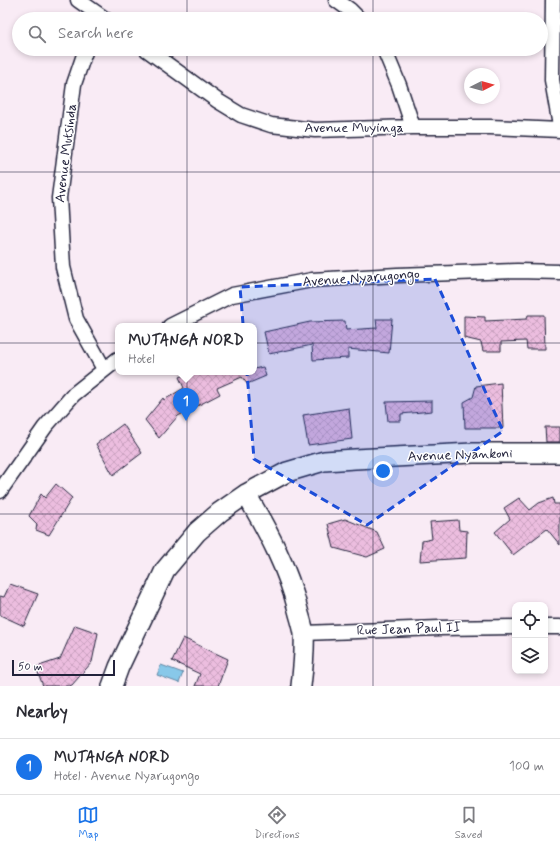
<!DOCTYPE html>
<html lang="en">
<head>
<meta charset="utf-8">
<style>
  :root { --surface:#fff; --page:#f2f2f3; --text:#2b2b33; --muted:#7c7c81; --line:#e1e1e2; --accent:#1a73e8 }
  body { margin:0; font-family:Mynerve,sans-serif; background:var(--page); color:var(--text) }
  .controls { position:absolute; right:12px; bottom:12px; display:grid; overflow:hidden; border-radius:8px; box-shadow:0 2px 6px #0003 }
  .controls button { width:36px; height:36px; display:grid; place-items:center; padding:0; border:0; border-bottom:1px solid var(--line); background:var(--surface); color:var(--text); font:20px sans-serif }
  .compass { position:absolute; left:464px; top:68px; width:36px; height:36px; border-radius:50%; background:var(--surface); box-shadow:0 2px 6px #0003; rotate:84deg }
  .scale { position:absolute; left:12px; bottom:10px; width:103px; box-sizing:border-box; padding-left:4px; border:2px solid #22223b; border-top:0; font-size:11px; line-height:14px; white-space:nowrap; color:#22223b; -webkit-text-stroke:3px #fff; paint-order:stroke }
  .you { position:absolute; left:383px; top:471px; width:14px; height:14px; margin:-10px; border:3px solid #fff; border-radius:50%; background:#1a73e8; box-shadow:0 0 0 6px #1a73e833 }
  .badge { display:grid; place-items:center; width:26px; height:26px; border-radius:50%; background:var(--accent); color:#fff; font-size:13px; font-weight:700 }
  .pin { position:absolute; translate:-50% -33px; filter:drop-shadow(0 1px 2px #0008) }
  .pin::after { content:''; position:absolute; top:21px; width:14px; height:12px; background:inherit; clip-path:polygon(0 0,100% 0,50% 100%) }
  .popup { position:absolute; left:115px; top:323px; width:142px; height:52px; box-sizing:border-box; display:grid; place-content:center; border-radius:8px; background:var(--surface); filter:drop-shadow(0 1px 3px #0005); font-size:13px; white-space:nowrap; color:var(--muted) }
  .popup b { font-size:15px; color:var(--text) }
  .popup::after { content:''; position:absolute; left:50%; top:100%; margin-left:-8px; border:8px solid transparent; border-top-color:var(--surface) }
  .list { margin:0; padding:0; list-style:none }
  h2 { display:flex; justify-content:space-between; align-items:center; height:52px; margin:0; padding:0 16px; font-size:17px }
  h2 small { font-size:13px; font-weight:400; color:var(--muted) }
  .list li { display:grid; grid-template-columns:26px 1fr auto; gap:12px; align-items:center; box-sizing:border-box; height:56px; padding:0 16px; border-top:1px solid var(--line) }
  .list b { display:block; font-size:15px; white-space:nowrap }
  .list p { margin:0; font-size:13px; white-space:nowrap; color:var(--muted) }
  .list em { font-size:13px; font-style:normal; color:var(--muted) }
  .icon { flex:none; width:22px; height:22px; fill:none; stroke:currentColor; stroke-width:2; stroke-linecap:round; stroke-linejoin:round }
  .map { position:relative; flex:none; width:560px; height:686px; overflow:hidden }
  .search { position:absolute; background:var(--surface); box-shadow:0 2px 6px #0003; left:12px; right:12px; top:12px; height:44px; display:flex; align-items:center; gap:10px; box-sizing:border-box; padding:0 14px; border-radius:22px; color:var(--muted); font-size:15px }
  .sheet { height:108px; background:var(--surface) }
  nav { display:flex; justify-content:space-around; align-items:center; box-sizing:border-box; height:56px; border-top:1px solid var(--line); background:var(--surface); font-size:11px; color:var(--muted) }
  nav a { display:grid; justify-items:center; gap:2px }
  nav .on { color:var(--accent) }
  .map>svg:first-child { display:block }
  .water { fill:#88c8e9; stroke:#5f86a3 }
  .building { fill:url(#building-cross-hatch); stroke:#22223b }
  .lines { fill:none; stroke-linecap:round; stroke-linejoin:round }
  .street-casing { stroke:#22223b; stroke-width:17 }
  .secondary-casing { stroke:#22223b; stroke-width:22 }
  .street { stroke:#fff; stroke-width:14 }
  .secondary { stroke:#fff; stroke-width:19 }
  .marked { fill:#1d4ed8; fill-opacity:0.2; stroke:#1d4ed8; stroke-width:3; stroke-dasharray:8 5; stroke-linejoin:round }
  .grid { fill:none; stroke:#22223b; stroke-width:1; stroke-opacity:0.55 }
  .labels { text-anchor:middle; dominant-baseline:central; stroke-width:3; stroke-linejoin:round; paint-order:stroke }
  .street-label { font-size:14px; fill:#22223b; stroke:#fff }
</style>
</head>
<body>
<div class="map">
<svg width="560" height="686" viewBox="0 0 560 686">
  <defs>
    <pattern id="building-cross-hatch" width="8" height="8" patternUnits="userSpaceOnUse"><rect width="8" height="8" fill="#ecbddf"/><path d="M0 0l8 8M0 8l8-8" fill="none" stroke="#caa2c0"/></pattern>
  </defs>
  <rect width="100%" height="100%" fill="#f9ebf5"/>
  <filter id="ink" filterUnits="userSpaceOnUse"><feTurbulence type="fractalNoise" baseFrequency=".025" numOctaves="2"/><feDisplacementMap in="SourceGraphic" scale="8" xChannelSelector="R" yChannelSelector="G"/><feConvolveMatrix kernelMatrix="1 2 1 2 8 2 1 2 1" color-interpolation-filters="sRGB"/></filter>
  <g filter="url(#ink)">
    <path class="water" d="M161,665l22,8 -4,10 -22,-8z"/>
    <path class="building" d="M528,315h16l1,34h-18l-1,-8 -25,1v9h-18l-2,-9 -17,-4v-22l21,1v4l42,-2z
      M376,319h16l-3,34 -41,-4v9l-35,2 -1,-15 -43,9 -5,-22 46,-10 35,-1 1,9 31,-2z
      M263,367l3,9 -19,8 -5,-7 -25,11 3,6 -42,22 -19,22 -14,-18 18,-22 1,2 20,-12 -5,-11 13,-5h62v-3z
      M501,383l2,45h-38l-1,-26 9,-5 3,-11z
      M432,401v10l-31,3v7h-13l-2,-19z
      M349,408l3,31 -44,6 -5,-30z
      M123,424l19,29 -29,22 -17,-31z
      M545,427h15v15h-14z
      M56,484l16,14 -23,37 -13,-5 1,-6 -8,-8 12,-22 4,4z
      M519,498l11,12 9,-7 14,-5 1,6h6v41l-13,-16 -34,26 -18,-23 15,-13 -6,-11z
      M345,519l32,13 8,17 -18,8 -33,-9 -6,-24z
      M458,520l1,10 8,1 -1,27 -46,3 2,-20 10,-2 -2,-17z
      M10,584l28,10 -14,32 -24,-11v-19l4,1z
      M75,625l23,8 -6,29 -20,23 -3,1h-26l-7,-19 24,-8z
      M183,638l45,21 -10,27h-23l5,-12 -28,-13z"/>
    <g class="lines">
      <defs>
        <path id="street" d="M78,0l27,19
          M336,0l14,10 9,9
          M553,0l-1,80 8,46
          M86,49l-12,35 -15,114 4,69 13,52 28,50
          M146,49l72,52 23,14 30,10 44,5 98,-3h77l70,3
          M384,49l15,36 14,42
          M170,326l62,-31 80,-15 85,-5 120,-4 43,1
          M0,491l45,-64 29,-33 44,-35
          M545,627h15
          M304,633l135,-5 76,-1"/>
        <path id="secondary" d="M246,494c22,37 42,75 52,116 2,8 5,16 6,24 1,17 -1,35 -3,52
          M112,686l7,-19 46,-97 32,-38 23,-20 26,-18 41,-22 37,-11 31,-2 118,-6h87"/>
      </defs>
      <use href="#street" class="street-casing"/>
      <use href="#secondary" class="secondary-casing"/>
      <use href="#street" class="street"/>
      <use href="#secondary" class="secondary"/>
    </g>
  </g>
  <path class="marked" d="M435,279l68,152 -136,94 -113,-66 -14,-172z"/>
  <path class="grid" d="M187,0v19M373,0v19M187,49v637M373,49v637M0,172h560M0,343h560M0,514h560"/>
  <g class="labels">
    <g class="street-label">
      <text x="354" y="128">Avenue Muyinga</text>
      <text transform="translate(66 153) rotate(-83)">Avenue Mutsinda</text>
      <text transform="translate(361 278) rotate(-4)">Avenue Nyarugongo</text>
      <text transform="translate(460 455) rotate(-2)">Avenue Nyankoni</text>
      <text transform="translate(409 629) rotate(-2)">Rue Jean Paul II</text>
    </g>
  </g>
</svg>
<div class="controls">
<button><svg class="icon" aria-label="locate" viewBox="0 0 24 24"><circle cx="12" cy="12" r="6"/><path d="M12 2v4M12 18v4M2 12h4M18 12h4"/></svg></button>
<button><svg class="icon" aria-label="layers" viewBox="0 0 24 24"><path d="M12 4l9 5-9 5-9-5zM3 14l9 5 9-5"/></svg></button>
</div>
<svg class="compass" viewBox="-18 -18 36 36"><path d="M0-13l5 13h-10z" fill="#e53935"/><path d="M0 13l5-13h-10z" fill="#7c7c81"/></svg>
<div class="scale">50 m</div>
<div class="you"></div>
<div class="pin badge" style="left:186px;top:421px">1</div>
<div class="popup"><b>MUTANGA NORD</b>Hotel</div>
<div class="search"><svg class="icon" aria-label="search" viewBox="0 0 24 24"><circle cx="10" cy="10" r="6"/><path d="M15 15l6 6"/></svg>Search here</div>
</div>
<section class="sheet">
<h2>Nearby<small></small></h2>
<ul class="list">
<li><span class="badge">1</span><div><b>MUTANGA NORD</b><p>Hotel · Avenue Nyarugongo</p></div><em>100 m</em></li>
</ul>
</section>
<nav>
<a class="on"><svg class="icon" aria-label="map" viewBox="0 0 24 24"><path d="M3 6l6-2 6 2 6-2v14l-6 2-6-2-6 2zM9 4v14M15 6v14"/></svg>Map</a>
<a><svg class="icon" aria-label="directions" viewBox="0 0 24 24"><path d="M12 3l9 9-9 9-9-9zM9 14v-3h6M13 9l2 2-2 2"/></svg>Directions</a>
<a><svg class="icon" aria-label="saved" viewBox="0 0 24 24"><path d="M7 4h10v16l-5-4-5 4z"/></svg>Saved</a>
</nav>
</body>
</html>
